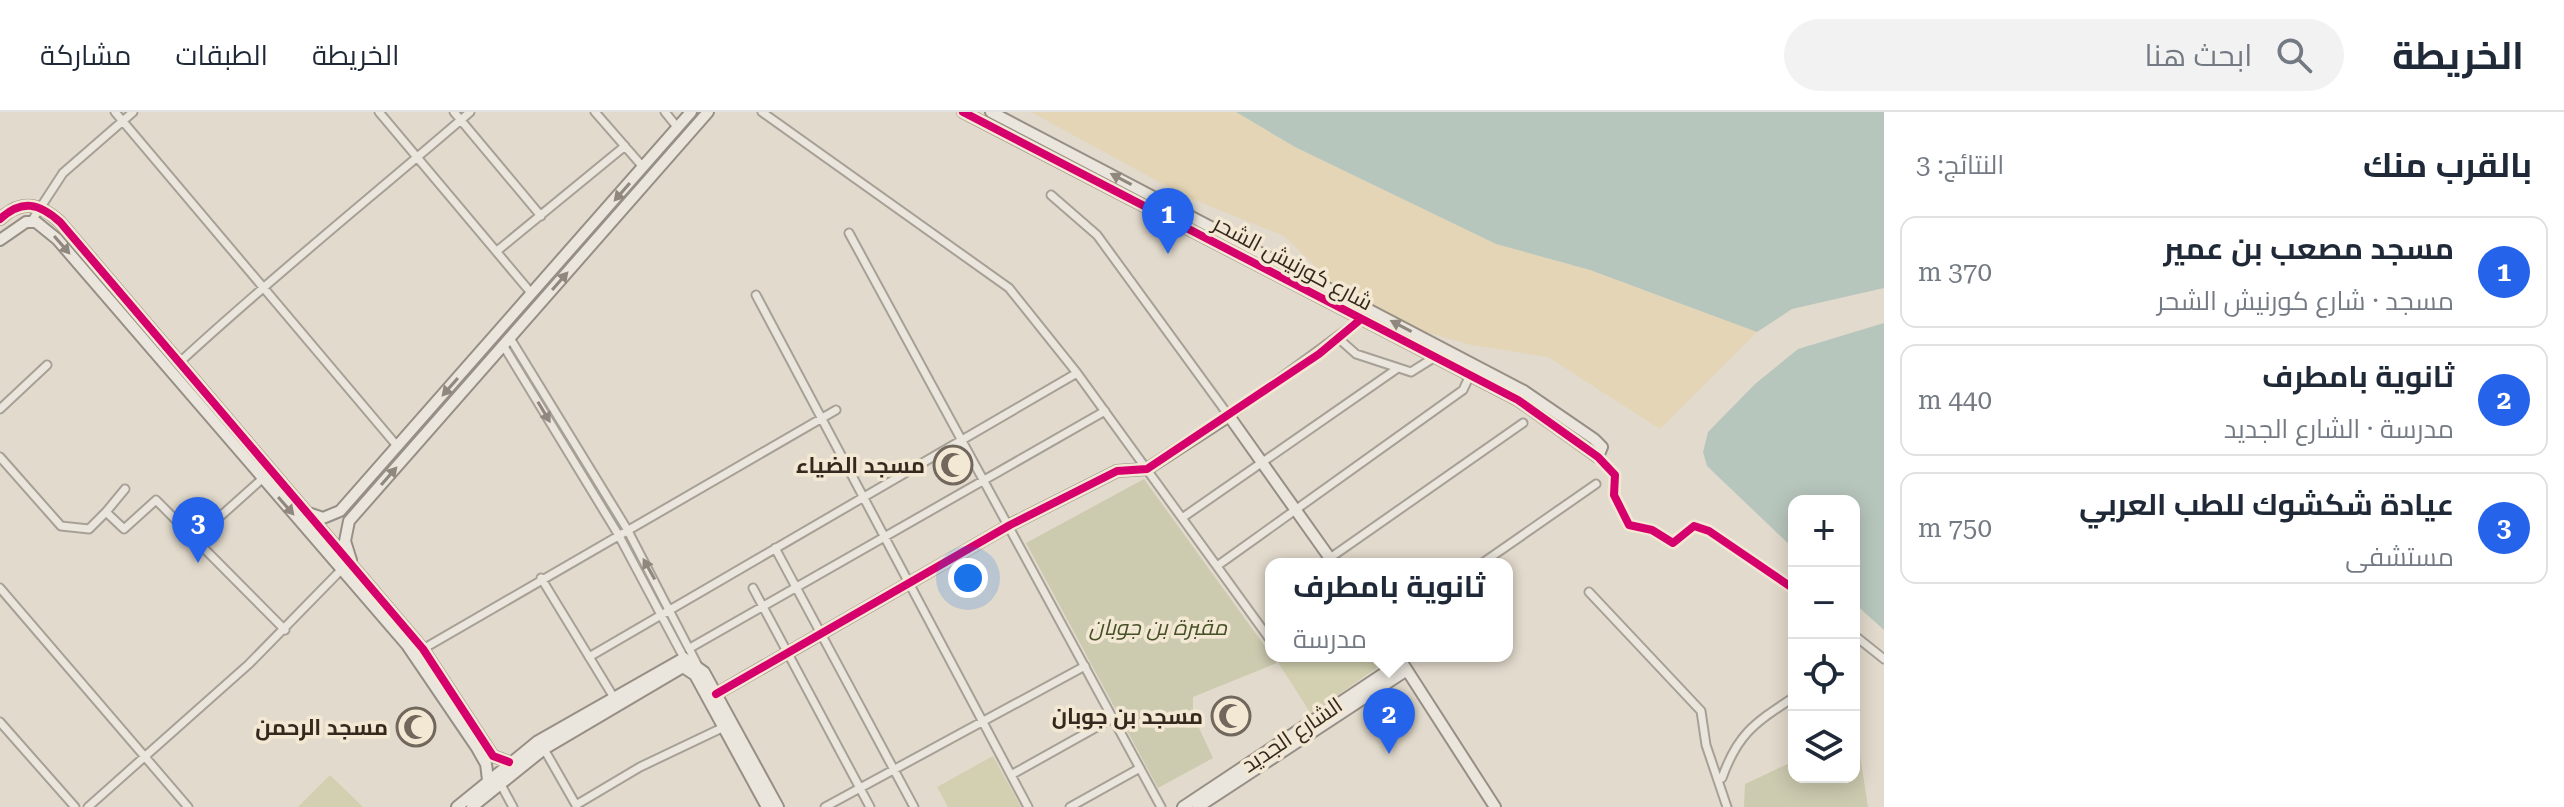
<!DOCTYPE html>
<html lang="ar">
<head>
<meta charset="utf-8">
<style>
  :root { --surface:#fff; --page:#f2f2f3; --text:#1f2937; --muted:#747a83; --line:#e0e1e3; --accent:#2563eb }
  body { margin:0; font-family:"Roboto Serif",Cairo,serif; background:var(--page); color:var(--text); direction:rtl }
  .controls { position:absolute; right:24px; bottom:24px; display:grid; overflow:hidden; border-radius:16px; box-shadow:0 4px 20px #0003 }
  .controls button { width:72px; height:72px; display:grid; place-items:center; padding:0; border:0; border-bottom:2px solid var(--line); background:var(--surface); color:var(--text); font:40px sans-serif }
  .you { position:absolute; left:968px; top:466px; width:28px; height:28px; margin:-20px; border:6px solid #fff; border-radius:50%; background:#1a73e8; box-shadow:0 0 0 12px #1a73e833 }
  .badge { display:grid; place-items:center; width:52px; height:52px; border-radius:50%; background:var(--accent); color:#fff; font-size:26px; font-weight:700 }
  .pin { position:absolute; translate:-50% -66px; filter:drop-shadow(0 2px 4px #0008) }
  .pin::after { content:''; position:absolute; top:42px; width:28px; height:24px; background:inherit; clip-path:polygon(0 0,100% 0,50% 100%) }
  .popup { position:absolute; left:1265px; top:446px; width:248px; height:104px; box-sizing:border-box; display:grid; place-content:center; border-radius:16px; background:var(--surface); filter:drop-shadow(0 2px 6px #0005); font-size:26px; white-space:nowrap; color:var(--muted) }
  .popup b { font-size:30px; color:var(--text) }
  .popup::after { content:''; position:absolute; left:50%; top:100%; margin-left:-16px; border:16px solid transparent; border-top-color:var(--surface) }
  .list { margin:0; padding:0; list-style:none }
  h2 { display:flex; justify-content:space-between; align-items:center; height:104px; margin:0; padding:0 32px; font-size:34px }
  h2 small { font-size:26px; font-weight:400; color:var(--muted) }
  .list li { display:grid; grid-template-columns:52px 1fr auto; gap:24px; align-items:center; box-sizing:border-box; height:112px; margin:0 16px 16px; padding:0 16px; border:2px solid var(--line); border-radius:16px }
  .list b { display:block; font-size:30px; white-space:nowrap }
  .list p { margin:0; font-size:26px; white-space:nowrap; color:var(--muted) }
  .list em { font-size:26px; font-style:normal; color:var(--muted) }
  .icon { flex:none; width:44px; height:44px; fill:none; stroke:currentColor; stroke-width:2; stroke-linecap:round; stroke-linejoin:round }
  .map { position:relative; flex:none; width:1884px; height:695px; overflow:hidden; direction:ltr }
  header { display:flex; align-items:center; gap:48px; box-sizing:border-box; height:112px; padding:0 40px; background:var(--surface); border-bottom:2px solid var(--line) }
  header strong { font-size:38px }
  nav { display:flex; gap:44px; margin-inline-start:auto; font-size:28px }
  .search { width:560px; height:72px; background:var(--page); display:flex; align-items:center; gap:20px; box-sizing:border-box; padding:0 28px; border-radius:44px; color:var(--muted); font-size:30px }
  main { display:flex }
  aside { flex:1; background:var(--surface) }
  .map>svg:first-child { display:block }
  .green { fill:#d2d0b0 }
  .sand { fill:#e3d5b5 }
  .cemetery { fill:#cccaaf }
  .water { fill:#b7c6bd }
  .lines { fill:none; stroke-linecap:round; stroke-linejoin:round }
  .street-casing { stroke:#a7a096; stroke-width:11 }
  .secondary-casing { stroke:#978f85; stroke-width:14 }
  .street { stroke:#eae6dd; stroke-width:7 }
  .secondary { stroke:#eae6dd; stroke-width:10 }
  .cycleway-casing { stroke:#f3e8d3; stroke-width:13 }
  .cycleway { stroke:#d6006c; stroke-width:8 }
  .oneway { fill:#90887e }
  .labels { text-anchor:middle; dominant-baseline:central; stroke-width:7; stroke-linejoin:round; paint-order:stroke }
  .street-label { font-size:22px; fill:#35291f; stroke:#f3e8d3 }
  .poi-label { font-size:22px; font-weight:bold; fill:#35291f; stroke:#f3e8d3; text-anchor:end }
  .park-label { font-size:22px; font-style:italic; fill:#465027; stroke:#f3e8d3 }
</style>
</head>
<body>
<header>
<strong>الخريطة</strong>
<div class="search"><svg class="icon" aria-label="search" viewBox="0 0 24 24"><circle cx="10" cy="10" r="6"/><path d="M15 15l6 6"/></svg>ابحث هنا</div>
<nav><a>الخريطة</a><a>الطبقات</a><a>مشاركة</a></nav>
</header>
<main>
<aside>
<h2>بالقرب منك<small>النتائج: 3</small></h2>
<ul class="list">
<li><span class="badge">1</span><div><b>مسجد مصعب بن عمير</b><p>مسجد · شارع كورنيش الشحر</p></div><em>370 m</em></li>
<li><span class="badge">2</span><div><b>ثانوية بامطرف</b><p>مدرسة · الشارع الجديد</p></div><em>440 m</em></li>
<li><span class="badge">3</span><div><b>عيادة شكشوك للطب العربي</b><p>مستشفى</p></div><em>750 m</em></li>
</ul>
</aside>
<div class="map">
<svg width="1884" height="695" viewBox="0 0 1884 695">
  <rect width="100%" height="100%" fill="#e2dacc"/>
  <path class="green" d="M1274,544h113l2,3 -78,55z
    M993,644l28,51h-73l-11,-20z
    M330,663l33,32h-65z"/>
  <path class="sand" d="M1031,0h205l59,35 201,97 94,26 167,62 -97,97 -112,-72 -76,-12 -59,-16 -63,-29 -66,-64 -99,-40z"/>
  <path class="cemetery" d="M1144,367l133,184 -84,34v18l20,43 -55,30 -132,-245z
    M1854,604l14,91h-124l1,-23 49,-23v16h60z"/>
  <path class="water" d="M1236,0h648v176l-92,21 -35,23 -167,-62 -94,-26 -201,-97z
    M1884,211v307l-30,-27v-102h-60v48l-87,-83 -4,-14 5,-20 47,-48 43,-35z"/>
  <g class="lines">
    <defs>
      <path id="street" d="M115,0l283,335
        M379,0l153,182
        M454,0l87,104
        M595,0l48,55
        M665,0l13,16
        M762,0l247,176 68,85 194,268
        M1051,83l46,40 132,181 132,-97
        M31,110l32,-49 70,-61
        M849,121l312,574
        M497,139l128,-105
        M756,183l272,512
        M510,226l117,191 70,135
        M1338,226l18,16 55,18 24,-15
        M503,233l115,189 66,124
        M181,249c93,-86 193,-166 289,-249
        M0,297l47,-44
        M0,345l61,69 28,3 17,-17 18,17 32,-29 129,130
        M1598,345l17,18 -1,20 15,30 23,5 21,13 21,-17 15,5 85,58
        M106,400l19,-23
        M1182,406l216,-150
        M195,427l67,-60
        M775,436l139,259
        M1330,446l193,-135
        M1481,452l115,-80
        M1217,454l246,-176 7,-15
        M541,466l72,118
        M0,476l188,219
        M753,476l117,219
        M1589,480l112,119 5,34 21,62
        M1854,523l30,24
        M690,536l415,-237
        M423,537l413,-239
        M589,545l488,-284
        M0,610l75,85
        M544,637l32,56 64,-38 84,-40
        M1011,663l102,-57
        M1722,666c16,-45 33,-55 72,-81
        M500,671l13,24
        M88,695l161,-143 92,-94
        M825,695l260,-141
        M1070,695l70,-39"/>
      <path id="secondary" d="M963,0l555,288 80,57 4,-10 -8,-8 -70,-48 -533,-279
        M0,107c22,-20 39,-16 60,3l363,427 70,107 16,6
        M0,128l26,-18h10l21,17 350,406 70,103 9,16 2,16
        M308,401l15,5 17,-7 351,-399
        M351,448l-6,-19 4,-20 359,-409
        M1403,552l92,143
        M716,582l294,-169 107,-54 30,-2 82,-53 105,148
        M457,695l81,-66 146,-83 20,14 74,135
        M472,695l72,-58 139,-82 12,8 72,132
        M1183,695l218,-145
        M1198,695l209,-137"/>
    </defs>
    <use href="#street" class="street-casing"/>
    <use href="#secondary" class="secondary-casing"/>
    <use href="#street" class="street"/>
    <use href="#secondary" class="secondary"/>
    <defs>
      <path id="cycleway" d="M963,0l555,288 80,57 17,18 -1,20 15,30 23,5 21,13 21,-17 15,5 85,58
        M0,107c22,-20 39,-16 60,3l363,427 70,107 16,6
        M716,582l294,-169 107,-54 30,-2 172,-115 42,-35"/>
    </defs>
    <use href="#cycleway" class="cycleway-casing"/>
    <use href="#cycleway" class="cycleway"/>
  </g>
  <defs><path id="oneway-solid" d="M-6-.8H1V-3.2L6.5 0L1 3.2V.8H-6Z" transform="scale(2)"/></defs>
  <g class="oneway">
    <use href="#oneway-solid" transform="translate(1121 67) rotate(-152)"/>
    <use href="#oneway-solid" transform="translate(622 80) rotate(131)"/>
    <use href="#oneway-solid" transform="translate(62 133) rotate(49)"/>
    <use href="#oneway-solid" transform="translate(560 169) rotate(-49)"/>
    <use href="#oneway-solid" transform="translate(1401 214) rotate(-152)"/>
    <use href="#oneway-solid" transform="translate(450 275) rotate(131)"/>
    <use href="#oneway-solid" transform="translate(544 300) rotate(59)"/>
    <use href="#oneway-solid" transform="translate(389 364) rotate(-49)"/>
    <use href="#oneway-solid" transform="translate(286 394) rotate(49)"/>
    <use href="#oneway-solid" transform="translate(649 457) rotate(-119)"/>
  </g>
  <defs>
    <symbol id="mosque-ring" viewBox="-11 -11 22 22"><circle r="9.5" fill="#f3e8d3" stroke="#72675c" stroke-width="1.5"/><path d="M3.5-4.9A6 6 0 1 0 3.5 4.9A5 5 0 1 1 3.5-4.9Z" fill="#72675c"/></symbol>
  </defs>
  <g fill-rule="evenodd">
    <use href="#mosque-ring" x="931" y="331" width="44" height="44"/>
    <use href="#mosque-ring" x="1209" y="582" width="44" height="44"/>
    <use href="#mosque-ring" x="394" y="593" width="44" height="44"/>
  </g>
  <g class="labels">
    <g class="street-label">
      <text transform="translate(1293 151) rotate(28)">شارع كورنيش الشحر</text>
      <text transform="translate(1292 623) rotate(-34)">الشارع الجديد</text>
    </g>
    <g class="poi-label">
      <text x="925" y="353">مسجد الضياء</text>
      <text x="1203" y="604">مسجد بن جوبان</text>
      <text x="388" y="615">مسجد الرحمن</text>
    </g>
    <g class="park-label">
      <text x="1158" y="515">مقبرة بن جوبان</text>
    </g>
  </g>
</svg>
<div class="controls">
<button>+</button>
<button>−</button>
<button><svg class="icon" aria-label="locate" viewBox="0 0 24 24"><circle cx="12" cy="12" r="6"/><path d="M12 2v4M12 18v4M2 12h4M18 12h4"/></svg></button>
<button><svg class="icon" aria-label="layers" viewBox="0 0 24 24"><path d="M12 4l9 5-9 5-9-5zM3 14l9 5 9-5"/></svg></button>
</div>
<div class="you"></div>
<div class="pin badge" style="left:1168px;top:142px">1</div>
<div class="pin badge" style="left:1389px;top:642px">2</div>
<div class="popup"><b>ثانوية بامطرف</b>مدرسة</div>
<div class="pin badge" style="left:198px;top:451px">3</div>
</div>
</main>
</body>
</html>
